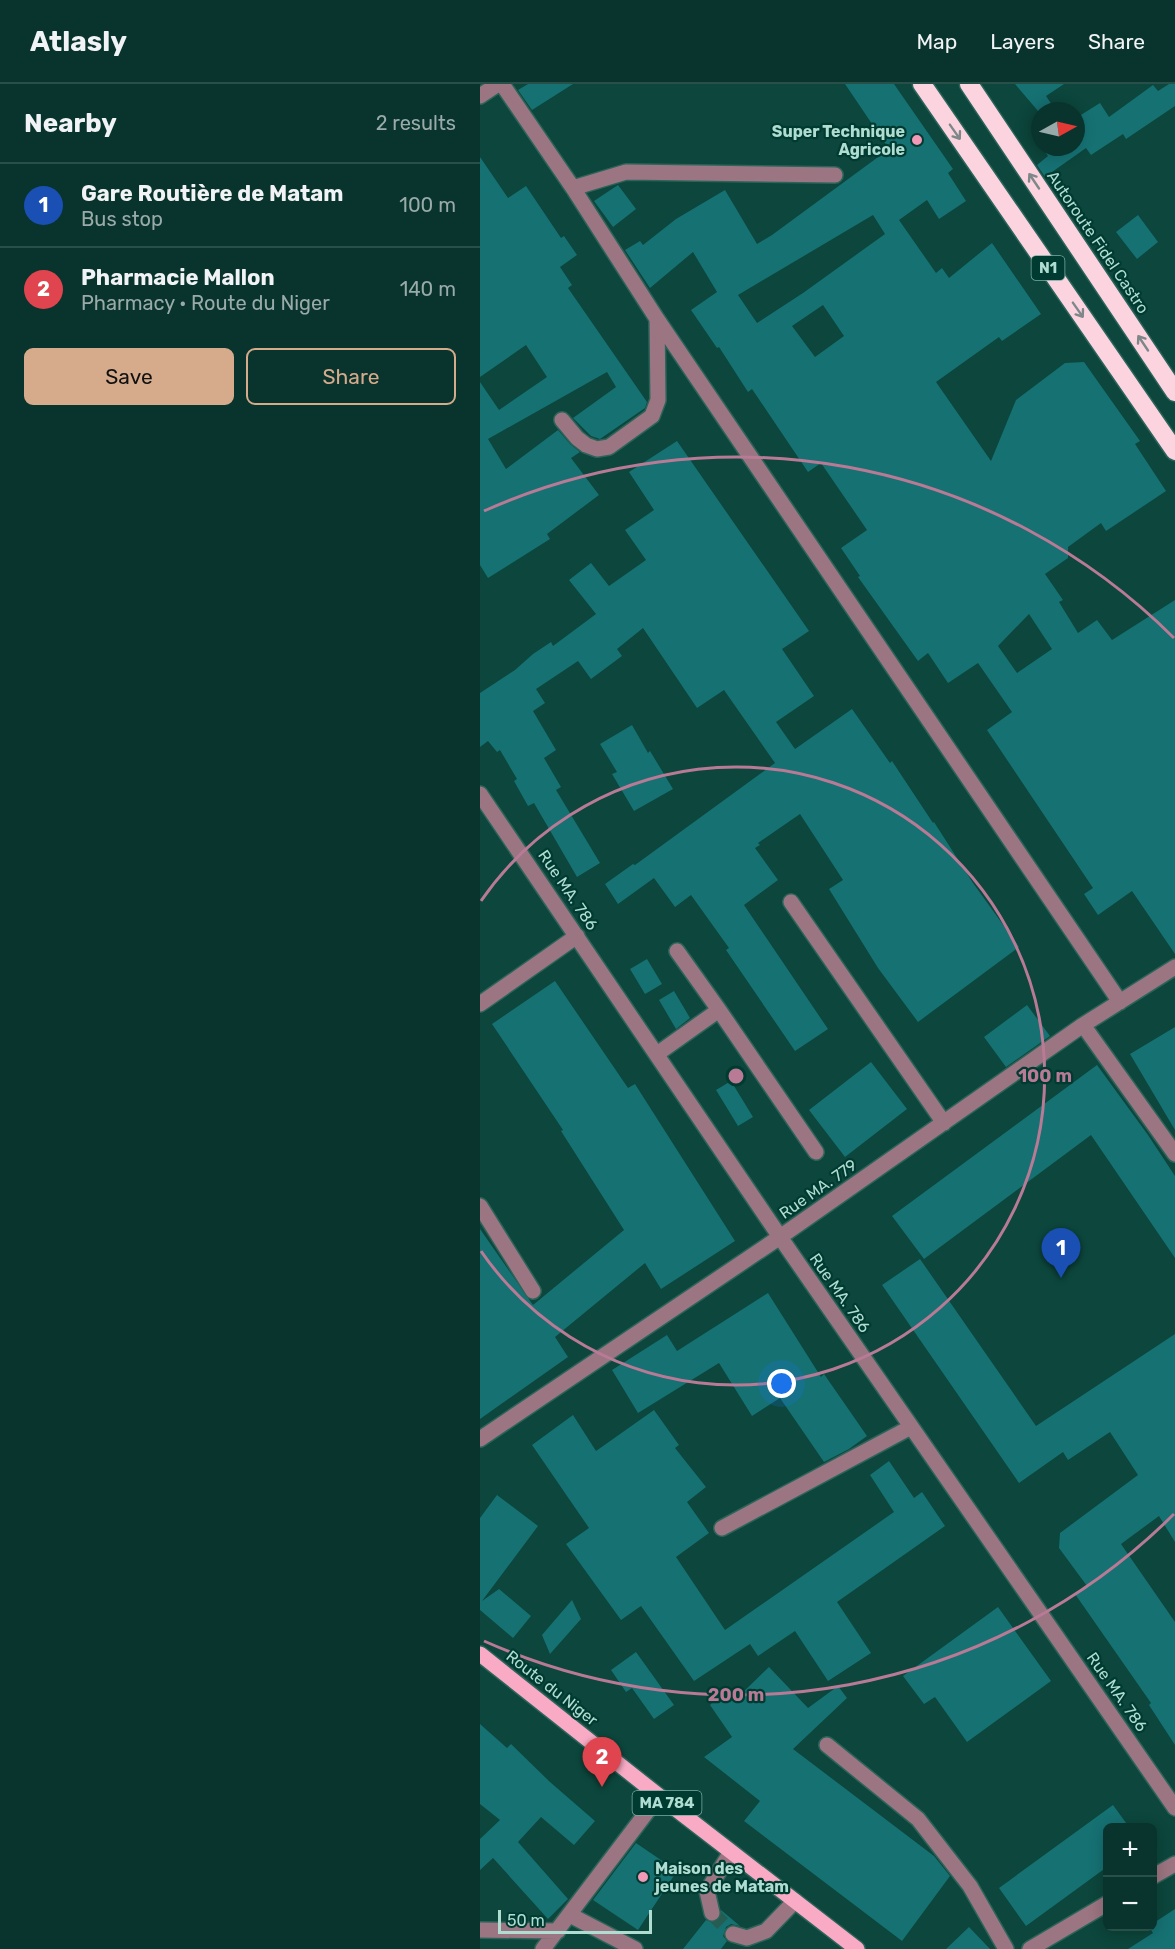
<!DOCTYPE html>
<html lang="en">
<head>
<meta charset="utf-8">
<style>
  :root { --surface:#09342d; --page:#123c35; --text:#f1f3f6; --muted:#9aa; --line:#294f49; --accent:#d6ab8b }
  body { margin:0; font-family:Rubik,sans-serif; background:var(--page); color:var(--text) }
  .controls { position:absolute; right:18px; bottom:18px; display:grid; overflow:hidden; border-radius:9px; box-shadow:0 3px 15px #0003 }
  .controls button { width:54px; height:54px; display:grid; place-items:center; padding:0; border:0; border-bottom:2px solid var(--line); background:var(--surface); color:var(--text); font:30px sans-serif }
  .compass { position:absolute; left:551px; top:18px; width:54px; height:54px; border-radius:50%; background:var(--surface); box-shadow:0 3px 15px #0003; rotate:82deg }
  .scale { position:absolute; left:18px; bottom:15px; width:154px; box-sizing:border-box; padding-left:6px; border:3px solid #b0ddd2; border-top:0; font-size:16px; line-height:21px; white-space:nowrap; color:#b0ddd2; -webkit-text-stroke:4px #003b32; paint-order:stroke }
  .you { position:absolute; left:302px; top:1300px; width:21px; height:21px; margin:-15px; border:4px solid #fff; border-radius:50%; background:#1a73e8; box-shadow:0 0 0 9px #1a73e833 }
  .badge { display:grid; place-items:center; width:39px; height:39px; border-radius:50%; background:var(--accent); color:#fff; font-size:20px; font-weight:700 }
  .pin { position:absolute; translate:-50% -50px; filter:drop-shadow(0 2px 3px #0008) }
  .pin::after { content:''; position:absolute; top:32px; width:21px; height:18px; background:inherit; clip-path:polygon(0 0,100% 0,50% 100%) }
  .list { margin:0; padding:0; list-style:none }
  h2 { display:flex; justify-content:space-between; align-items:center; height:78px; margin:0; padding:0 24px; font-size:26px }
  h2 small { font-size:20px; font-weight:400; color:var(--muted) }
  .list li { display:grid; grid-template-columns:39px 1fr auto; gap:18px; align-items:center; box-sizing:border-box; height:84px; padding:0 24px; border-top:2px solid var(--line) }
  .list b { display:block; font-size:22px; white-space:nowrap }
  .list p { margin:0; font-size:20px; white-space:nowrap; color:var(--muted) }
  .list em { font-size:20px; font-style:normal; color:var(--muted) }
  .actions { display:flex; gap:12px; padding:18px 24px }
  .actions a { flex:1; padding:14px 0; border:2px solid var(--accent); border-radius:9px; text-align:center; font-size:21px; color:var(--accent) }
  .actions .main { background:var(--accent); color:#111 }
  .map { position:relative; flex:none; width:695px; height:1865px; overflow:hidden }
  header { display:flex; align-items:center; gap:36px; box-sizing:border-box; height:84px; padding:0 30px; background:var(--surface); border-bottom:2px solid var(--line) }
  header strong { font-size:28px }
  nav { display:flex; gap:33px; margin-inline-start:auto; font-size:21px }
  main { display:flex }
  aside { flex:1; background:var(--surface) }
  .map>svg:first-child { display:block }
  .building { fill:#167173; fill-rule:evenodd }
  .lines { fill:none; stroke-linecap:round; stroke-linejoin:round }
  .minor-tunnel { stroke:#255d52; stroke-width:15; stroke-dasharray:15 8; stroke-linecap:butt }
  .minor-casing { stroke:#2d645a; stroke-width:18 }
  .major-casing { stroke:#2d645a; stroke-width:18 }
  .highway-casing { stroke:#2d645a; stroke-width:21 }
  .minor { stroke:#9b7581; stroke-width:15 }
  .major { stroke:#f9abc5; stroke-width:15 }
  .highway { stroke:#fbd4e0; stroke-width:18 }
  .oneway { stroke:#7e8889 }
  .ring { fill:none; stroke:#b97a96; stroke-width:3 }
  .poi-dot { fill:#f09ab7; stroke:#003b32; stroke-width:2 }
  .labels { text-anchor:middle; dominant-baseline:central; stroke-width:4.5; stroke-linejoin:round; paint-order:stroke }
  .shield { fill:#003b32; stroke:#7baca2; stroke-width:1.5 }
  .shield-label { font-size:15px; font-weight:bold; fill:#b0ddd2 }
  .poi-label { font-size:16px; font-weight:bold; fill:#b0ddd2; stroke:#003b32; text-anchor:end }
  .street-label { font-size:16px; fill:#b0ddd2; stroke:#003b32 }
  .centre { fill:#b97a96; stroke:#003b32; stroke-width:3 }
  .ring-label { font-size:18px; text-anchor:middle; font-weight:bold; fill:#b97a96; stroke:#003b32; stroke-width:4.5; stroke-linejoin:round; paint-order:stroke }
</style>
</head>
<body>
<header>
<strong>Atlasly</strong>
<nav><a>Map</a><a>Layers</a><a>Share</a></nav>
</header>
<main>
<aside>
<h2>Nearby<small>2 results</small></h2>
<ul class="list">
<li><span class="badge" style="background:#1a4fb4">1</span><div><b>Gare Routière de Matam</b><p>Bus stop</p></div><em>100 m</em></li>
<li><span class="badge" style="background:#e0444e">2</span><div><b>Pharmacie Mallon</b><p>Pharmacy · Route du Niger</p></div><em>140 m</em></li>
</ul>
<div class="actions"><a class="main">Save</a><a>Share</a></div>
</aside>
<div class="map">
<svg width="695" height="1865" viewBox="0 0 695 1865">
  <rect width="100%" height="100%" fill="#0c463c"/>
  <path class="building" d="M48,0h45l-41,26 -14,-20z
    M365,0h49l59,85 -5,4 18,28 -27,18 -12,-19 -28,20 37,53 6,-5 7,10 43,-35 49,71 -39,27 -3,-4 -63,45 55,79 25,-61 49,-37 19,-1 56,79 -5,3 31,47 -60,40 -5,-8 -33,24v11l-23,16 18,26 -4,2 19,31 19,-13 15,20 63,-40v354l-43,-63 -34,24 -14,-21 9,-6 -106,-158 25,-18 -34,-49 -30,20 -20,-30 -10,8 -60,-84 2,-1 -19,-28 26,-18 -46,-67 -13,9 -56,-83 -4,3 -29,-45 -2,1 -26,-38 26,-18 -24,-40 -43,36 -25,-38 15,-9 3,4 33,-26 49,-29 32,54 15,-9 117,-86zM393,131l12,19 -82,59 -46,30 -19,-28zM343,221l21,31 -29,21 -23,-31zM549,530l23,35 -35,24 -19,-27z
    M535,0h49l-18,12 10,15h-18z
    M689,0h6v22l-49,33 -3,-5 -32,21 -5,-7 -41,29 -8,-12 11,-9 -6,-9h34v-29l24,-15 9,14 44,-32 5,6z
    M0,73l28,41 18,-12 35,52 3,-2 13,19 -17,12 12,18 -4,3 79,114 -2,6 -45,31 -9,-3 -18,-18 43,-31 -9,-15 -119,67 18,30 52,-39 12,14 10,8 -9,6 28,37 -52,39 3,5 -62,39 -8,-13v-183l19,28 48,-33 -21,-32 -46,32z
    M138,101l18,24 -23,18 -19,-26z
    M658,131l20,27 -21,17 -21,-27z
    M197,357l132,190 -27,18 32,47 -38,26 19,27 57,-40 38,54 2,-2 41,62 1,-1 39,61 46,64 -101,75 -40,-54 -49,-79 14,-9 -43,-66 -42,29 2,2 -5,3 23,32 -34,25 84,124 -33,22 -69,-101 3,-2 -38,-53 -16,12 -21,-29 -36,26 -13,-20 28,-20 2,1 140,-102 -51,-73 -27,18 -54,-80 -26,21 5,7 -31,23 -13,-18 -42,28 9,14 -12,8 23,39 -12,8 17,29 -5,3 44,73 -23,14 -43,-74 -6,3 -14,-25 3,-2 -17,-29 -3,2 -9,-11 -8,6v-54l35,-23 18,-16 18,-12 2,4 43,-32 -27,-34 22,-17 18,23 37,-26 -21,-30 29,-20 -25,-38z
    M152,641l16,28 2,-2 23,38 -39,22 -22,-37 5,-2 -17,-28z
    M167,875l15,25 -17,10 -15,-25z
    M75,897l73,107 7,-4 100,157 -74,48 -16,-26 -90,74 13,20 -88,62v-190l53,76 91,-75 -63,-99 2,-1 -71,-106z
    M194,907l16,27 -14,11 -17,-29z
    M547,921l23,31 -44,31 -22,-30z
    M695,943v103l-45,-76z
    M391,978l36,47 -62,48 -36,-47z
    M617,981l51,70 27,41v82l-84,-123 -167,124 -32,-43z
    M251,997l22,36 -15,9 -22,-36z
    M440,1175l116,167 139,-92v208l-16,-26 -38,28 54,78v123l-26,-40 2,-2 -76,-109 12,-8 -28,-38 1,-15 78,-58 -28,-43 -42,28 -5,-8 -44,31 -137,-198z
    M288,1209l53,84 3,-3 43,62 -18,13 -25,13 -44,-64 -28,18 -33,-53 -81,50 -26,-43 55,-35 10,16z
    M174,1326l25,35 -4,3 31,39 -19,15 22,31 -33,24 49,73 169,-118 -24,-37 19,-14 25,37 8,-6 23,34 -108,76 34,51 -43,28 -33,-50 -37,25 -8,-12 -56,37 -53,-75 -20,14 -55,-76 23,-16 -57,-83 41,-30 23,36z
    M17,1411l41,31 -56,75 17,-12 32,27 -18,22 -33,-28v-92z
    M92,1516l9,19 -31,35 -8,-19z
    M518,1523l53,74 -84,61 -32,-45 -11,7 -21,-28z
    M156,1568l38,53 -20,14 -22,-31 -6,4 -15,-22z
    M289,1583l39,41 30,-22 9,12 -54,51 141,107 16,20 -48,65 -158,-120 16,-20 -56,-44 28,-20 -22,-32 14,-15 11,10z
    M0,1640l27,24 4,-4 39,38 45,39 -21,24 -33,-28 -23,25 50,57 -20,20 -55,-61 -13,12v-31l20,-19 -20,-16z
    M633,1721l16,22h-22v40l-81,59 -27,-38z
    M156,1759l41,28 -39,59 -45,-30z
    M695,1825v40h-47l25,-16 -4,-6 3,-1v-2z
    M241,1826l19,16 -9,-2 -5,3 -3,9 4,5 -6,8h-38l23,-29 8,3 5,-3z
    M489,1843l21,22h-44z"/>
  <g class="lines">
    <path class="minor-tunnel" d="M232,1829l21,21"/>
    <defs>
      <path id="minor" d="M22,0l71,104 84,131 463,683
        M0,12l18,-12
        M93,104l53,-16 209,3
        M82,336l15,18 9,7 11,4 12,-2 43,-31 6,-16 -1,-81
        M0,710l300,443 395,571
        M311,818l153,221
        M197,867l42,59 97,142
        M0,920l97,-68
        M603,941l92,129
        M177,970l62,-44
        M0,1122l53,85
        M0,1355l300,-202 303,-212 92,-58
        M242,1444l189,-101
        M347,1661l91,74 52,67 36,63
        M672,1793l23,-13
        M232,1829l-5,-22 24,-39
        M90,1831l65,34
        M0,1846l78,1
        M253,1850l14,4 19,-7 29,-30
        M63,1865l116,-153
        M550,1865l78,-46"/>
      <path id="major" d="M0,1570l179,142 198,153"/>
      <path id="highway" d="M442,0l253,367
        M489,0l206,308"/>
    </defs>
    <use href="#minor" class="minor-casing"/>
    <use href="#major" class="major-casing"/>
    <use href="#highway" class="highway-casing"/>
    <use href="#minor" class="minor"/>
    <use href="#major" class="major"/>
    <use href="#highway" class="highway"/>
  </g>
  <defs><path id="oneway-shaft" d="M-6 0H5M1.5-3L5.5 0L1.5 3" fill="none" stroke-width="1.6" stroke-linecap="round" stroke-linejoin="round" transform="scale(1.5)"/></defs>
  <g class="oneway">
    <use href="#oneway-shaft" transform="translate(475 48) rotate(55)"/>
    <use href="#oneway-shaft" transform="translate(554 97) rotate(-124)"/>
    <use href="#oneway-shaft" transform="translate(598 226) rotate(55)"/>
    <use href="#oneway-shaft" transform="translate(663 259) rotate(-124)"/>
  </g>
  <g class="ring">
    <path d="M1 817A309 309 0 1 1 1 1167"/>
    <path d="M694 1430A619 619 0 0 1 4 1557M4 427A619 619 0 0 1 694 554"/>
  </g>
  <g class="poi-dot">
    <circle cx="437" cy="56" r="6"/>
    <circle cx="163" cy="1793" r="6"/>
  </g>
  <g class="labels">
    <g class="shield">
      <rect x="551.5" y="172" width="33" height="24" rx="4.5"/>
      <rect x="152.5" y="1707" width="69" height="24" rx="4.5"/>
    </g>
    <g class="shield-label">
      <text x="568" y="184">N1</text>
      <text x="187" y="1719">MA 784</text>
    </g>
    <g class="poi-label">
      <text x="425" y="47">Super Technique<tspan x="425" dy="18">Agricole</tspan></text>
      <text x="175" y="1784" text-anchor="start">Maison des<tspan x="175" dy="18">jeunes de Matam</tspan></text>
    </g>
    <g class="street-label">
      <text transform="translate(618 158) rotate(56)">Autoroute Fidel Castro</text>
      <text transform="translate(88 806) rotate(56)">Rue MA. 786</text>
      <text transform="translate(338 1105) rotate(-35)">Rue MA. 779</text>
      <text transform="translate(360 1209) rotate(55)">Rue MA. 786</text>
      <text transform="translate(72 1604) rotate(38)">Route du Niger</text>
      <text transform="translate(637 1608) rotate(55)">Rue MA. 786</text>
    </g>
  </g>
  <circle cx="256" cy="992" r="9" class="centre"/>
  <g class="ring-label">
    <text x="565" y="998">100 m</text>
    <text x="256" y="1617">200 m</text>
  </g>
</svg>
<div class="controls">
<button>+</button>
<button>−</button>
</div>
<svg class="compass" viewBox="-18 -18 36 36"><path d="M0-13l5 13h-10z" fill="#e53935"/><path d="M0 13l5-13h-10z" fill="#9aa"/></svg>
<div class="scale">50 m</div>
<div class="you"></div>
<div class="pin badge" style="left:581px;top:1194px;background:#1a4fb4">1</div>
<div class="pin badge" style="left:122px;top:1703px;background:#e0444e">2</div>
</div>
</main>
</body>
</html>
